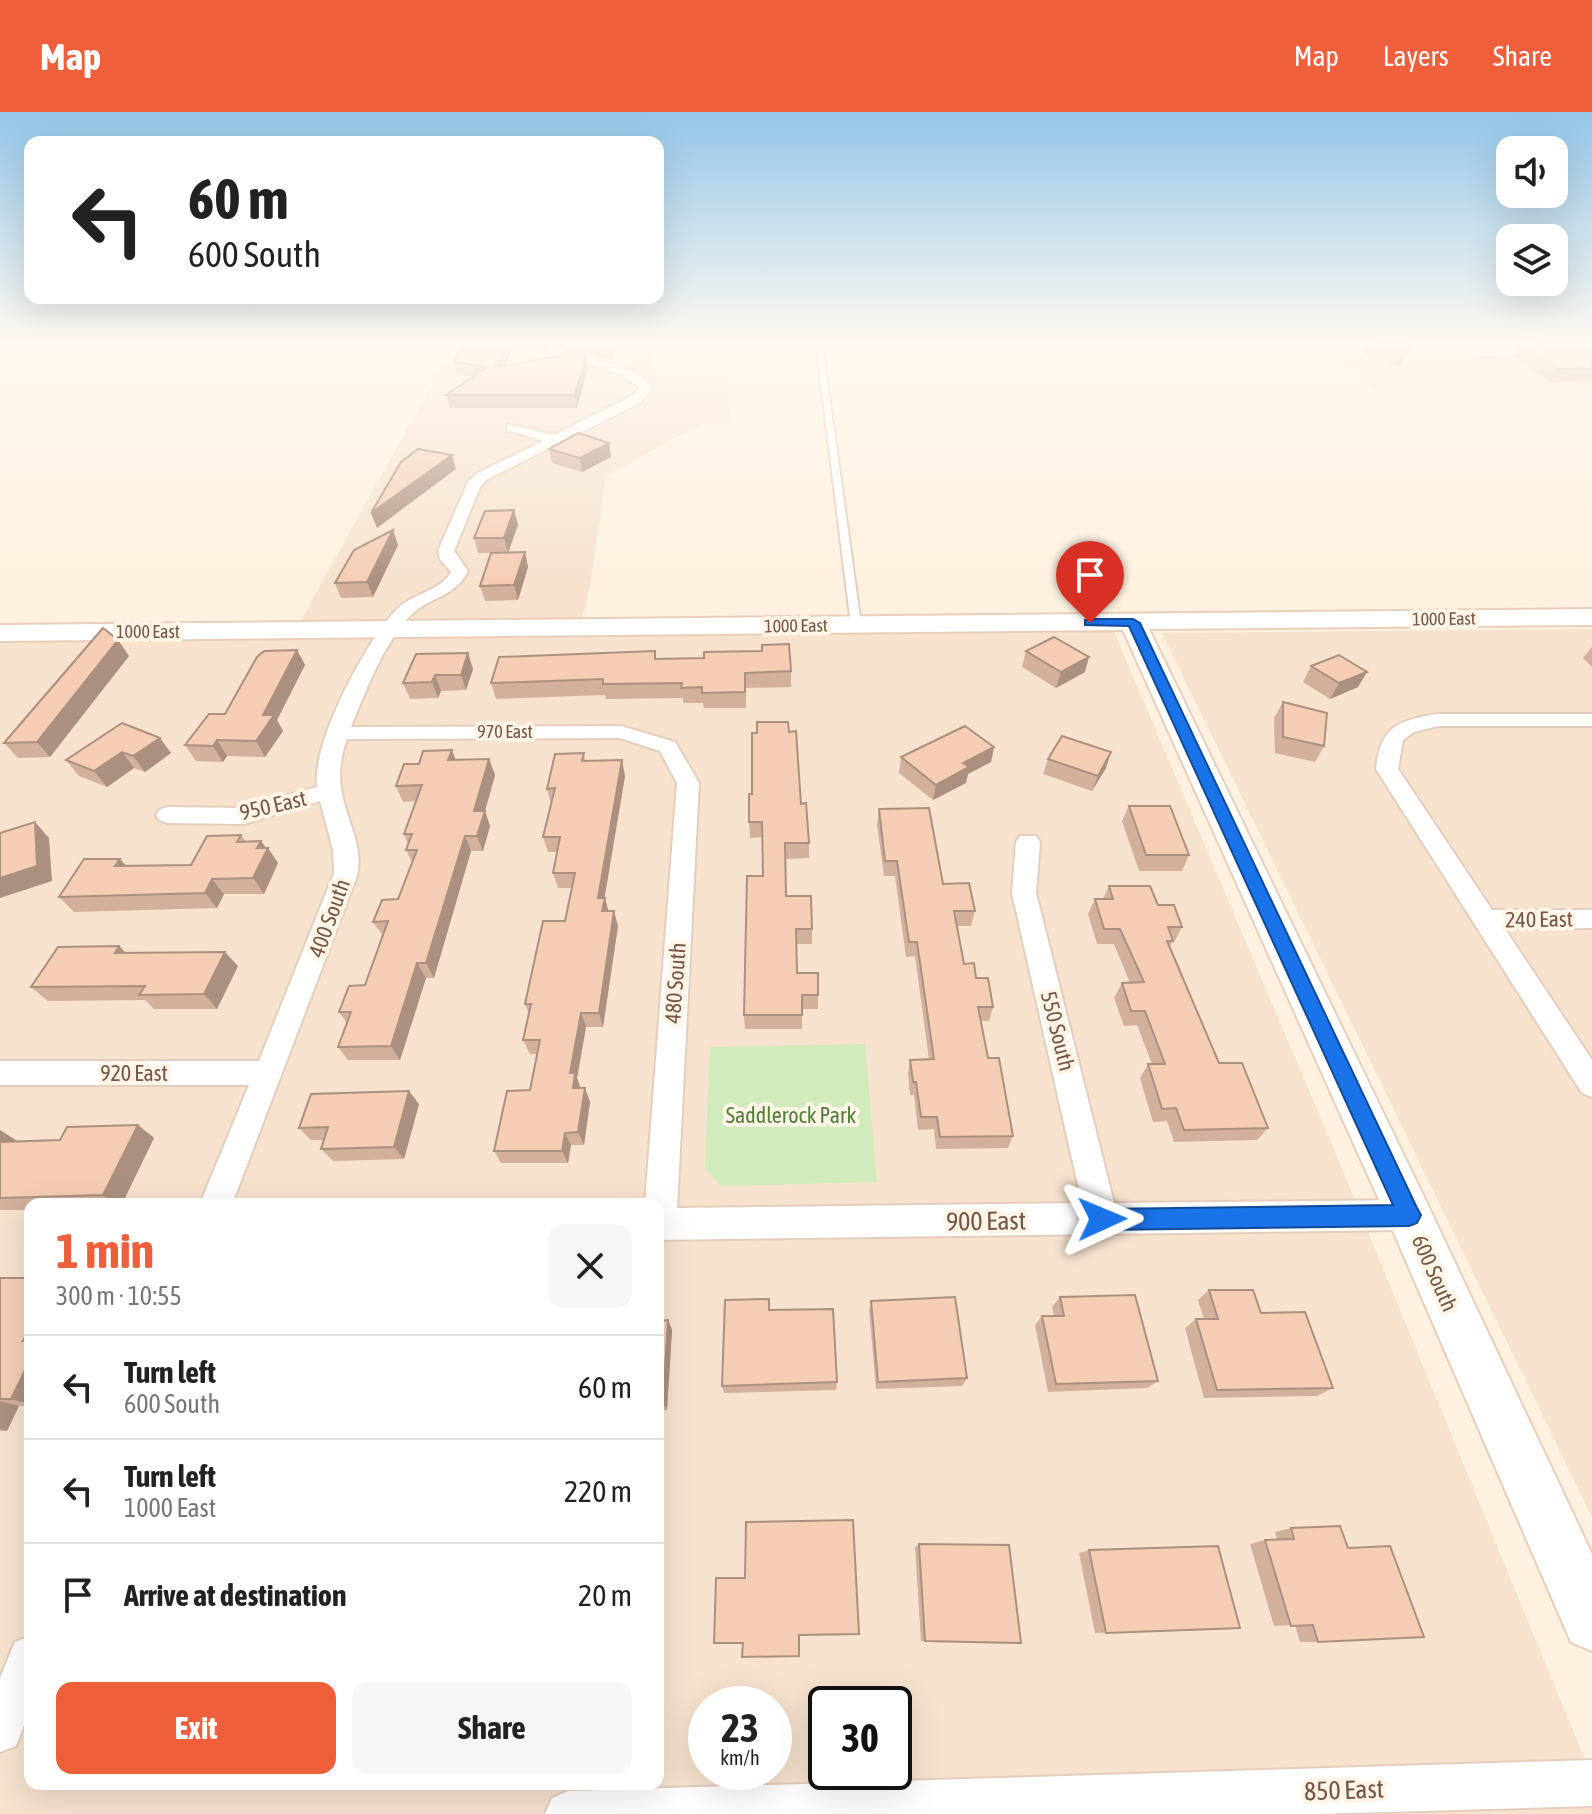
<!DOCTYPE html>
<html lang="en">
<head>
<meta charset="utf-8">
<style>
  body { margin:0; font-family:"Asap Condensed",sans-serif; background:#f6f6f6; color:#222; height:100vh; display:flex; flex-direction:column; font-size:30px; white-space:nowrap }
  * { box-sizing:border-box; margin:0 }
  p { font-size:26px; color:#767676 }
  .icon { flex:none; width:44px; height:44px; fill:none; stroke:currentColor; stroke-width:2; stroke-linecap:round; stroke-linejoin:round }
  .map { position:relative; flex:1; overflow:hidden }
  .details { position:absolute; left:24px; top:1086px; width:640px; height:592px; display:flex; flex-direction:column; background:#fff; border-radius:16px; box-shadow:0 8px 32px #0002 }
  .details>* { flex:none }
  .guide { position:absolute; left:24px; top:24px; width:640px; height:168px; border-radius:16px; box-shadow:0 8px 32px #0002; background:#fff; color:#222; overflow:hidden }
  .controls { position:absolute; left:1496px; top:24px; display:grid; gap:16px }
  .controls a { display:grid; place-items:center; width:72px; height:72px; border-radius:16px; background:#fff; box-shadow:0 8px 32px #0002; font-size:40px }
  .speed { position:absolute; left:688px; top:1574px; display:flex; gap:16px; font-size:40px; font-weight:700; text-align:center }
  .speed>* { display:grid; place-content:center; width:104px; height:104px; border-radius:50%; background:#fff; box-shadow:0 8px 32px #0002; line-height:1 }
  .speed small { font-size:20px; font-weight:400 }
  .speed .limit { border:4px solid #111; border-radius:12px; background:#fff; color:#111 }
  .pin { position:absolute; display:grid; place-items:center; width:68px; height:68px; color:#fff; margin:-82px -34px; border-radius:50% 50% 50% 0; rotate:-45deg; box-shadow:0 0 8px #0007 }
  .pin .icon { rotate:45deg }
  .me { position:absolute; width:88px; margin:-44px; rotate:89deg; stroke-linejoin:round; filter:drop-shadow(0 0 6px #0008) }
  .turn { display:flex; align-items:center; gap:28px; height:168px; padding:0 32px; font-size:36px }
  .turn .icon { width:104px; height:104px; stroke-width:2.5 }
  .turn b { display:block; font-size:56px; line-height:68px }
  .round { display:grid; place-items:center; flex:none; width:84px; height:84px; border-radius:16px; background:#f6f6f6 }
  .head { display:flex; align-items:center; justify-content:space-between; height:136px; padding:0 32px }
  h1 { font-size:48px; font-weight:700; line-height:60px; color:#f05f3b }
  .cta { display:flex; gap:16px; margin-top:auto; padding:16px 32px }
  .cta a { flex:1; height:92px; border-radius:16px; background:#f05f3b; color:#fff; font-size:32px; font-weight:700; line-height:92px; text-align:center }
  .cta a+a { background:#f6f6f6; color:#222 }
  ul { padding:0; list-style:none }
  li { display:flex; align-items:center; gap:24px; height:104px; padding:0 32px; border-top:2px solid #e0e0e0 }
  li div { flex:1 }
  li b { display:block; font-size:30px }
  li em { font-style:normal }
  header { display:flex; align-items:center; gap:48px; box-sizing:border-box; height:112px; padding:0 40px; background:#f05f3b; color:#fff }
  header strong { font-size:38px }
  nav { display:flex; gap:44px; margin-inline-start:auto; font-size:28px }
  .map>svg:first-child { display:block }
  .residential { fill:#f6e2cd; fill-rule:evenodd }
  .green { fill:#d1ebbd }
  .lines { fill:none; stroke-linecap:round; stroke-linejoin:round }
  .lane-casing { stroke:#e4cebe; stroke-width:4 }
  .street-casing { stroke:#e4cebe; stroke-width:4 }
  .secondary-casing { stroke:#e9cfba; stroke-width:4 }
  .lane { fill:#fff; fill-rule:evenodd }
  .street { fill:#fff; fill-rule:evenodd }
  .secondary { fill:#fff; fill-rule:evenodd }
  .wall { fill:#d3b09c }
  .shaded-wall { fill:#ac907f }
  .building { fill:#f5cdb5; stroke:#ac907f; stroke-width:2 }
  .route { fill:#1a73e8; stroke:#114b97; stroke-width:2 }
  .labels { text-anchor:middle; stroke-width:8; stroke-linejoin:round; paint-order:stroke }
  .far-street-label { font-size:18px; fill:#755545; stroke:#fff5e6 }
  .street-label { font-size:22px; fill:#755545; stroke:#fff5e6 }
  .park-label { font-size:22px; fill:#517c3c; stroke:#fff5e6 }
  .near-street-label { font-size:26px; fill:#755545; stroke:#fff5e6 }
</style>
</head>
<body>
<header>
<strong>Map</strong>
<nav><a>Map</a><a>Layers</a><a>Share</a></nav>
</header>
<div class="map">
<svg width="1592" height="1702" viewBox="0 0 1592 1702">
  <rect width="100%" height="100%" fill="#fef1df"/>
  <g class="residential">
    <path d="M455,231h198l-3,26 11,9 66,-1 2,43 -23,1 -100,55 -16,110 -11,47 534,-4 225,530 254,618v37h-1592v-1174l291,-2zM30,1092h628v580h-628zM706,1592h68v68h-68zM826,1592h68v68h-68z"/>
    <polygon points="1320,231 1592,231 1592,280 1377,281"/>
    <polygon points="1592,517 1592,1405 1162,521"/>
  </g>
  <polygon class="green" points="865,932 877,1070 721,1074 705,1056 710,935"/>
  <g class="lines">
    <defs>
      <polygon id="lane" points="816,231 822,231 861,513 856,516 851,513"/>
      <g id="street">
        <path d="M545,231h12v4l9,4 69,20 18,16 -13,16 -154,77 -6,7 -26,64 14,20c-12,26 -40,26 -58,45 -27,29 -44,74 -59,111l270,-1 54,16 24,41 -22,425 405,-5 -70,-310 4,-51 4,-6h16l4,6 -4,51 78,310 295,-3 11,4 5,11 -5,11 -11,4 -751,10v-36h-13l32,-421 -17,-32 -40,-13 -273,1c-23,62 20,90 10,137l-125,328h-32l49,-119h-249v-24h259l75,-188 -1,-23 -13,-49 -76,23 -77,-1 -8,-3 -3,-5 3,-5 8,-3 77,1 73,-21c-5,-45 48,-144 79,-177 16,-17 44,-18 55,-38l-11,-13 -2,-8 30,-69 8,-8 67,-33 -36,-11v-6l47,11 76,-38 10,-10 -26,-15 -66,-21z"/>
        <polygon points="1592,233 1592,239 1474,245 1468,241 1474,237"/>
        <path d="M1438,602h154v12h-154l-24,6 -11,8 -5,29 94,141h100v18l-87,1 87,131v37l-10,-4 -206,-324c4,-43 23,-49 62,-55z"/>
        <polygon points="30,1524 30,1598 16,1634 0,1640 0,1566 15,1530"/>
        <polygon points="1592,1648 1592,1694 1318,1702 545,1702 552,1686 568,1679"/>
      </g>
      <polygon id="secondary" points="1592,497 1592,513 1149,517 1425,1087 1592,1442 1592,1539 1571,1530 1393,1119 1123,518 0,529 0,513"/>
    </defs>
    <use href="#lane" class="lane-casing"/>
    <use href="#street" class="street-casing"/>
    <use href="#secondary" class="secondary-casing"/>
    <use href="#lane" class="lane"/>
    <use href="#street" class="street"/>
    <use href="#secondary" class="secondary"/>
  </g>
  <g class="wall">
    <polygon points="465,231 515,231 505,253 588,255 577,296 450,296 446,283 473,265 457,262 454,249"/>
    <polygon points="572,231 617,231 612,248 573,238"/>
    <polygon points="1366,231 1412,231 1401,255 1362,242"/>
    <polygon points="1493,231 1592,231 1592,269 1550,270 1514,246 1521,233 1552,232 1495,233"/>
    <polygon points="609,331 611,345 582,360 552,351 549,337"/>
    <polygon points="518,413 508,440 525,440 528,455 518,488 485,489 480,474 491,441 478,441 474,426"/>
    <polygon points="393,418 398,433 373,485 341,486 335,471"/>
    <polygon points="1592,535 1592,555 1583,546"/>
    <polygon points="297,538 305,553 277,608 283,619 265,645 227,644 223,650 196,649 185,633 225,602"/>
    <polygon points="655,539 656,547 791,559 791,575 746,576 746,596 704,596 703,591 683,591 683,586 606,587 605,583 496,587 491,571"/>
    <polygon points="1026,539 1085,560 1056,576 1022,555"/>
    <polygon points="468,541 473,557 466,578 441,579 438,586 410,587 403,571"/>
    <polygon points="129,544 50,645 18,646 4,631"/>
    <polygon points="1311,554 1358,575 1330,587 1303,570"/>
    <polygon points="1283,590 1324,634 1315,650 1275,641 1274,606"/>
    <polygon points="122,611 171,641 145,660 134,656 107,675 79,664 66,648"/>
    <polygon points="789,620 801,692 809,731 809,746 785,747 786,784 812,817 812,832 796,832 797,861 818,883 818,897 802,897 802,917 745,917 744,903 763,764 762,725 750,726 749,710 752,682"/>
    <polygon points="994,635 991,650 968,662 966,671 933,688 899,661 901,645"/>
    <polygon points="584,641 585,649 625,664 604,786 608,799 618,814 603,915 586,915 577,966 580,976 590,990 584,1033 571,1033 568,1051 501,1051 494,1039 530,978 538,942 530,942 523,928 529,902 525,892 565,809 572,776 558,776 553,761 557,740 548,740 543,725 551,692 547,677"/>
    <polygon points="489,647 495,663 485,699 490,714 483,739 471,739 434,866 426,866 400,948 348,948 338,935 347,911 339,900 365,873 383,824 373,810 398,787 412,750 406,738 408,732 404,722 416,689 403,690 396,674 455,648"/>
    <polygon points="1048,647 1106,656 1092,679 1043,662"/>
    <polygon points="1129,694 1189,743 1182,759 1139,759 1122,709"/>
    <polygon points="879,697 943,772 975,799 971,814 957,814 964,852 976,866 993,895 989,909 981,909 988,946 1013,1024 1008,1036 936,1037 934,1017 918,1018 914,983 910,983 908,961 910,948 929,947 915,844 906,845 895,764 884,764 877,713"/>
    <polygon points="241,723 246,730 261,729 278,751 264,782 224,782 217,796 74,800 59,785 126,754 191,753"/>
    <polygon points="1109,774 1158,793 1182,815 1174,830 1172,830 1170,834 1219,951 1268,1016 1257,1028 1174,1030 1167,1009 1153,1010 1140,966 1148,952 1152,952 1137,913 1124,914 1114,886 1122,871 1130,871 1114,832 1097,832 1088,802 1095,787 1103,787"/>
    <polygon points="119,834 125,841 238,854 217,897 154,897 145,888 48,889 31,875"/>
    <polygon points="419,992 404,1047 333,1049 321,1037 324,1028 311,1028 299,1016"/>
    <polygon points="138,1013 154,1026 122,1092 30,1092 30,1098 0,1098 0,1018 17,1029 60,1028"/>
    <polygon points="0,1166 30,1166 30,1294 19,1294 7,1319 0,1319"/>
    <polygon points="1209,1178 1261,1201 1333,1276 1317,1284 1204,1286 1185,1216 1196,1207 1204,1207 1198,1188"/>
    <polygon points="1060,1185 1158,1269 1147,1276 1048,1280 1035,1213 1042,1204 1054,1204 1052,1195"/>
    <polygon points="871,1189 967,1266 962,1274 876,1277 869,1198"/>
    <polygon points="769,1198 837,1270 836,1278 724,1281 722,1274"/>
    <polygon points="668,1208 672,1218 667,1298 658,1299 658,1209"/>
    <polygon points="1291,1416 1318,1530 1300,1530 1295,1513 1274,1514 1250,1432 1265,1428 1277,1428 1275,1420"/>
    <polygon points="919,1432 1021,1531 921,1529 915,1435"/>
    <polygon points="1089,1438 1240,1516 1095,1521 1079,1441"/>
  </g>
  <g class="shaded-wall">
    <polygon points="507,231 515,231 499,267 496,255"/>
    <polygon points="612,231 617,231 612,248 610,236"/>
    <polygon points="586,243 588,255 577,296 575,283"/>
    <polygon points="609,331 611,345 582,360 580,346"/>
    <polygon points="452,343 456,357 377,416 371,401"/>
    <polygon points="514,398 518,413 508,441 504,426"/>
    <polygon points="393,418 398,433 373,485 367,470"/>
    <polygon points="525,440 528,455 518,488 514,473"/>
    <polygon points="118,528 129,544 50,645 37,630"/>
    <polygon points="297,538 305,553 277,608 283,619 265,645 256,629 263,603"/>
    <polygon points="468,541 473,557 466,578 461,563"/>
    <polygon points="1089,545 1085,560 1056,576 1061,560"/>
    <polygon points="1367,560 1358,575 1330,587 1339,571"/>
    <polygon points="435,563 441,579 438,586 432,570"/>
    <polygon points="160,626 171,641 145,660 133,644"/>
    <polygon points="217,628 227,644 223,650 213,634"/>
    <polygon points="994,635 991,650 968,662 966,671 933,688 936,673 963,651"/>
    <polygon points="452,638 458,654 448,648"/>
    <polygon points="122,640 134,656 107,675 94,659"/>
    <polygon points="1111,640 1106,656 1092,679 1098,664"/>
    <polygon points="489,647 495,663 485,699 490,714 483,739 477,724 474,699"/>
    <polygon points="622,648 625,664 602,801 598,786"/>
    <polygon points="35,710 49,726 52,769 0,786 0,766"/>
    <polygon points="465,724 471,739 434,866 426,851"/>
    <polygon points="261,729 267,738 268,736 278,751 264,782 253,766 257,736"/>
    <polygon points="120,747 134,762 115,754"/>
    <polygon points="212,767 224,782 217,796 205,781"/>
    <polygon points="605,786 609,801 602,799"/>
    <polygon points="614,799 618,814 603,915 599,901"/>
    <polygon points="119,834 134,849 115,841"/>
    <polygon points="225,840 238,854 217,897 204,882"/>
    <polygon points="417,851 426,866 400,948 391,934"/>
    <polygon points="581,901 586,915 577,966 580,974 578,990 573,976 570,961"/>
    <polygon points="585,976 590,990 584,1033 578,1020"/>
    <polygon points="409,979 419,992 404,1047 394,1035"/>
    <polygon points="138,1013 154,1026 122,1092 117,1092 103,1083"/>
    <polygon points="0,1018 17,1029 0,1037"/>
    <polygon points="565,1021 571,1033 568,1051 562,1039"/>
    <polygon points="668,1208 672,1218 667,1298 663,1291"/>
    <polygon points="30,1216 30,1232 23,1229"/>
    <polygon points="30,1248 30,1292 11,1287"/>
    <polygon points="0,1289 19,1294 7,1319 0,1317"/>
    <polygon points="658,1482 663,1484 658,1551"/>
  </g>
  <g class="building">
    <polygon points="465,231 507,231 496,255 565,243 567,237 586,243 575,283 446,283 486,256 454,249"/>
    <polygon points="594,231 612,231 610,236"/>
    <polygon points="1373,231 1412,231 1407,242"/>
    <polygon points="1561,231 1592,231 1592,256 1558,257 1521,233"/>
    <polygon points="578,321 609,331 580,346 549,337"/>
    <polygon points="418,337 452,343 371,401 401,350"/>
    <polygon points="514,398 504,426 474,426 485,399"/>
    <polygon points="393,418 367,470 335,471 354,438"/>
    <polygon points="525,440 514,473 480,474 491,441"/>
    <polygon points="103,516 118,528 37,630 4,631"/>
    <polygon points="1054,525 1089,545 1061,560 1026,539"/>
    <polygon points="789,532 791,559 745,561 745,580 702,581 702,575 681,576 682,571 603,572 603,567 491,571 499,545 655,539 655,547 704,546 704,540 762,539 762,533"/>
    <polygon points="297,538 263,603 274,603 256,629 217,628 213,634 185,633 209,602 225,602 257,545 264,539"/>
    <polygon points="468,541 461,563 435,563 432,570 403,571 416,542"/>
    <polygon points="1339,543 1367,560 1339,571 1311,554"/>
    <polygon points="1283,590 1327,601 1324,634 1283,625"/>
    <polygon points="757,610 788,610 789,620 796,619 801,692 806,691 809,731 785,731 786,784 811,784 812,817 796,817 797,861 818,861 818,883 802,883 802,903 744,903 747,764 763,764 762,710 749,710 749,682 752,682 752,621 757,621"/>
    <polygon points="122,611 160,626 133,644 122,640 94,659 66,648"/>
    <polygon points="965,614 994,635 963,651 969,655 936,673 901,645"/>
    <polygon points="1062,624 1111,640 1098,664 1048,647"/>
    <polygon points="452,638 448,648 489,647 474,699 485,699 477,724 465,724 426,851 417,851 391,934 338,935 351,900 339,900 349,874 365,873 388,809 373,810 382,788 398,787 417,738 406,738 412,722 404,722 422,673 396,674 404,652 419,652 423,639"/>
    <polygon points="584,641 582,649 622,648 598,786 605,786 602,799 614,799 599,901 581,901 570,961 575,961 573,976 585,976 578,1020 565,1021 562,1039 494,1039 507,979 530,978 540,928 523,928 531,892 525,892 543,809 565,809 575,761 553,761 560,725 543,725 555,676 547,677 555,642"/>
    <polygon points="1129,694 1170,694 1189,743 1146,743"/>
    <polygon points="929,696 943,772 969,771 975,799 954,799 964,852 974,851 976,866 988,866 993,895 978,895 988,946 999,946 1013,1024 940,1025 937,1005 921,1005 916,970 913,970 910,948 934,947 917,830 909,830 897,749 885,749 879,697"/>
    <polygon points="35,710 37,754 0,766 0,721"/>
    <polygon points="241,723 237,730 261,729 257,736 268,736 253,766 212,767 205,781 59,785 84,747 120,747 115,754 191,753 207,724"/>
    <polygon points="1109,774 1150,774 1158,793 1174,793 1182,815 1168,815 1173,829 1167,829 1219,951 1242,951 1268,1016 1184,1018 1176,996 1162,997 1148,952 1165,952 1145,899 1131,899 1122,871 1144,870 1120,817 1104,817 1095,787 1113,787"/>
    <polygon points="119,834 115,841 225,840 204,882 139,883 145,874 31,875 58,835"/>
    <polygon points="409,979 394,1035 321,1037 328,1015 299,1016 311,982"/>
    <polygon points="138,1013 103,1083 0,1086 0,1030 60,1028 67,1015"/>
    <polygon points="0,1166 30,1166 30,1216 23,1229 30,1229 30,1248 11,1287 0,1287"/>
    <polygon points="1209,1178 1253,1178 1261,1201 1305,1200 1333,1276 1217,1278 1196,1207 1218,1207"/>
    <polygon points="1135,1183 1158,1269 1056,1272 1042,1204 1064,1204 1060,1185"/>
    <polygon points="955,1185 967,1266 878,1270 871,1189"/>
    <polygon points="769,1187 769,1198 833,1197 837,1270 722,1274 725,1188"/>
    <polygon points="668,1208 663,1291 658,1292 658,1209"/>
    <polygon points="853,1408 859,1522 799,1523 799,1544 742,1545 743,1531 714,1531 716,1466 745,1466 746,1410"/>
    <polygon points="1340,1414 1348,1436 1390,1434 1424,1525 1318,1530 1313,1513 1291,1514 1265,1428 1294,1427 1291,1416"/>
    <polygon points="919,1432 1009,1433 1021,1531 925,1529"/>
    <polygon points="1218,1434 1240,1516 1106,1521 1089,1438"/>
  </g>
  <linearGradient id="sky" x2="0" y2="1"><stop stop-color="#93c6e8"/><stop offset="0.49" stop-color="#fff9f1"/><stop offset="1" stop-color="#fff9f1" stop-opacity="0"/></linearGradient>
  <rect width="1592" height="470" fill="url(#sky)"/>
  <polygon class="route" points="1090,507 1133,507 1140,511 1417,1096 1421,1103 1417,1111 1409,1114 1102,1118 1094,1115 1091,1107 1094,1100 1102,1097 1393,1093 1129,514 1085,513 1085,508"/>
  <g class="labels">
    <g class="far-street-label">
      <text transform="translate(1444 507) rotate(-1)" y="6">1000 East</text>
      <text transform="translate(796 514) rotate(-1)" y="6">1000 East</text>
      <text x="148" y="526">1000 East</text>
      <text x="505" y="626">970 East</text>
    </g>
    <g class="street-label">
      <text transform="translate(273 693) rotate(-13)" y="8">950 East</text>
      <text transform="translate(329 806) rotate(-70)" y="8">400 South</text>
      <text transform="translate(1539 807) rotate(-1)" y="8">240 East</text>
      <text transform="translate(675 871) rotate(-86)" y="8">480 South</text>
      <text transform="translate(1058 919) rotate(76)" y="8">550 South</text>
      <text x="134" y="969">920 East</text>
      <text transform="translate(1435 1161) rotate(66)" y="8">600 South</text>
    </g>
    <g class="park-label">
      <text x="791" y="1011">Saddlerock Park</text>
    </g>
    <g class="near-street-label">
      <text transform="translate(986 1109) rotate(-1)" y="9">900 East</text>
      <text transform="translate(1344 1678) rotate(-2)" y="9">850 East</text>
    </g>
  </g>
</svg>
<div class="controls">
<a><svg class="icon" aria-label="sound" viewBox="0 0 24 24"><path d="M4 9h4l5-4v14l-5-4H4zM17 9q2 3 0 6"/></svg></a>
<a><svg class="icon" aria-label="layers" viewBox="0 0 24 24"><path d="M12 4l9 5-9 5-9-5zM3 14l9 5 9-5"/></svg></a>
</div>
<div class="speed"><div>23<small>km/h</small></div><div class="limit">30</div></div>
<div class="pin" style="left:1090px;top:511px;background:#d93025"><svg class="icon" aria-label="arrive" viewBox="0 0 24 24"><path d="M6 21V4h12l-3 4 3 4H6"/></svg></div>
<svg class="me" style="left:1102px;top:1107px" viewBox="-20 -20 40 40"><path d="M0-17L14 15 0 8-14 15z" fill="#1a73e8" stroke="#fff" stroke-width="4"/></svg>
<div class="guide">
<div class="turn"><svg class="icon" aria-label="left" viewBox="0 0 24 24"><path d="M17 20v-9H6M10 6l-5 5 5 5"/></svg><div><b>60 m</b>600 South</div></div>
</div>
<section class="details">
<div class="head"><div><h1>1 min</h1><p>300 m · 10:55</p></div><a class="round"><svg class="icon" aria-label="close" viewBox="0 0 24 24"><path d="M6 6l12 12M18 6L6 18"/></svg></a></div>
<ul>
<li><svg class="icon" aria-label="left" viewBox="0 0 24 24"><path d="M17 20v-9H6M10 6l-5 5 5 5"/></svg><div><b>Turn left</b><p>600 South</p></div><em>60 m</em></li>
<li><svg class="icon" aria-label="left" viewBox="0 0 24 24"><path d="M17 20v-9H6M10 6l-5 5 5 5"/></svg><div><b>Turn left</b><p>1000 East</p></div><em>220 m</em></li>
<li><svg class="icon" aria-label="arrive" viewBox="0 0 24 24"><path d="M6 21V4h12l-3 4 3 4H6"/></svg><div><b>Arrive at destination</b></div><em>20 m</em></li>
</ul>
<div class="cta"><a>Exit</a><a>Share</a></div>
</section>
</div>
</body>
</html>
